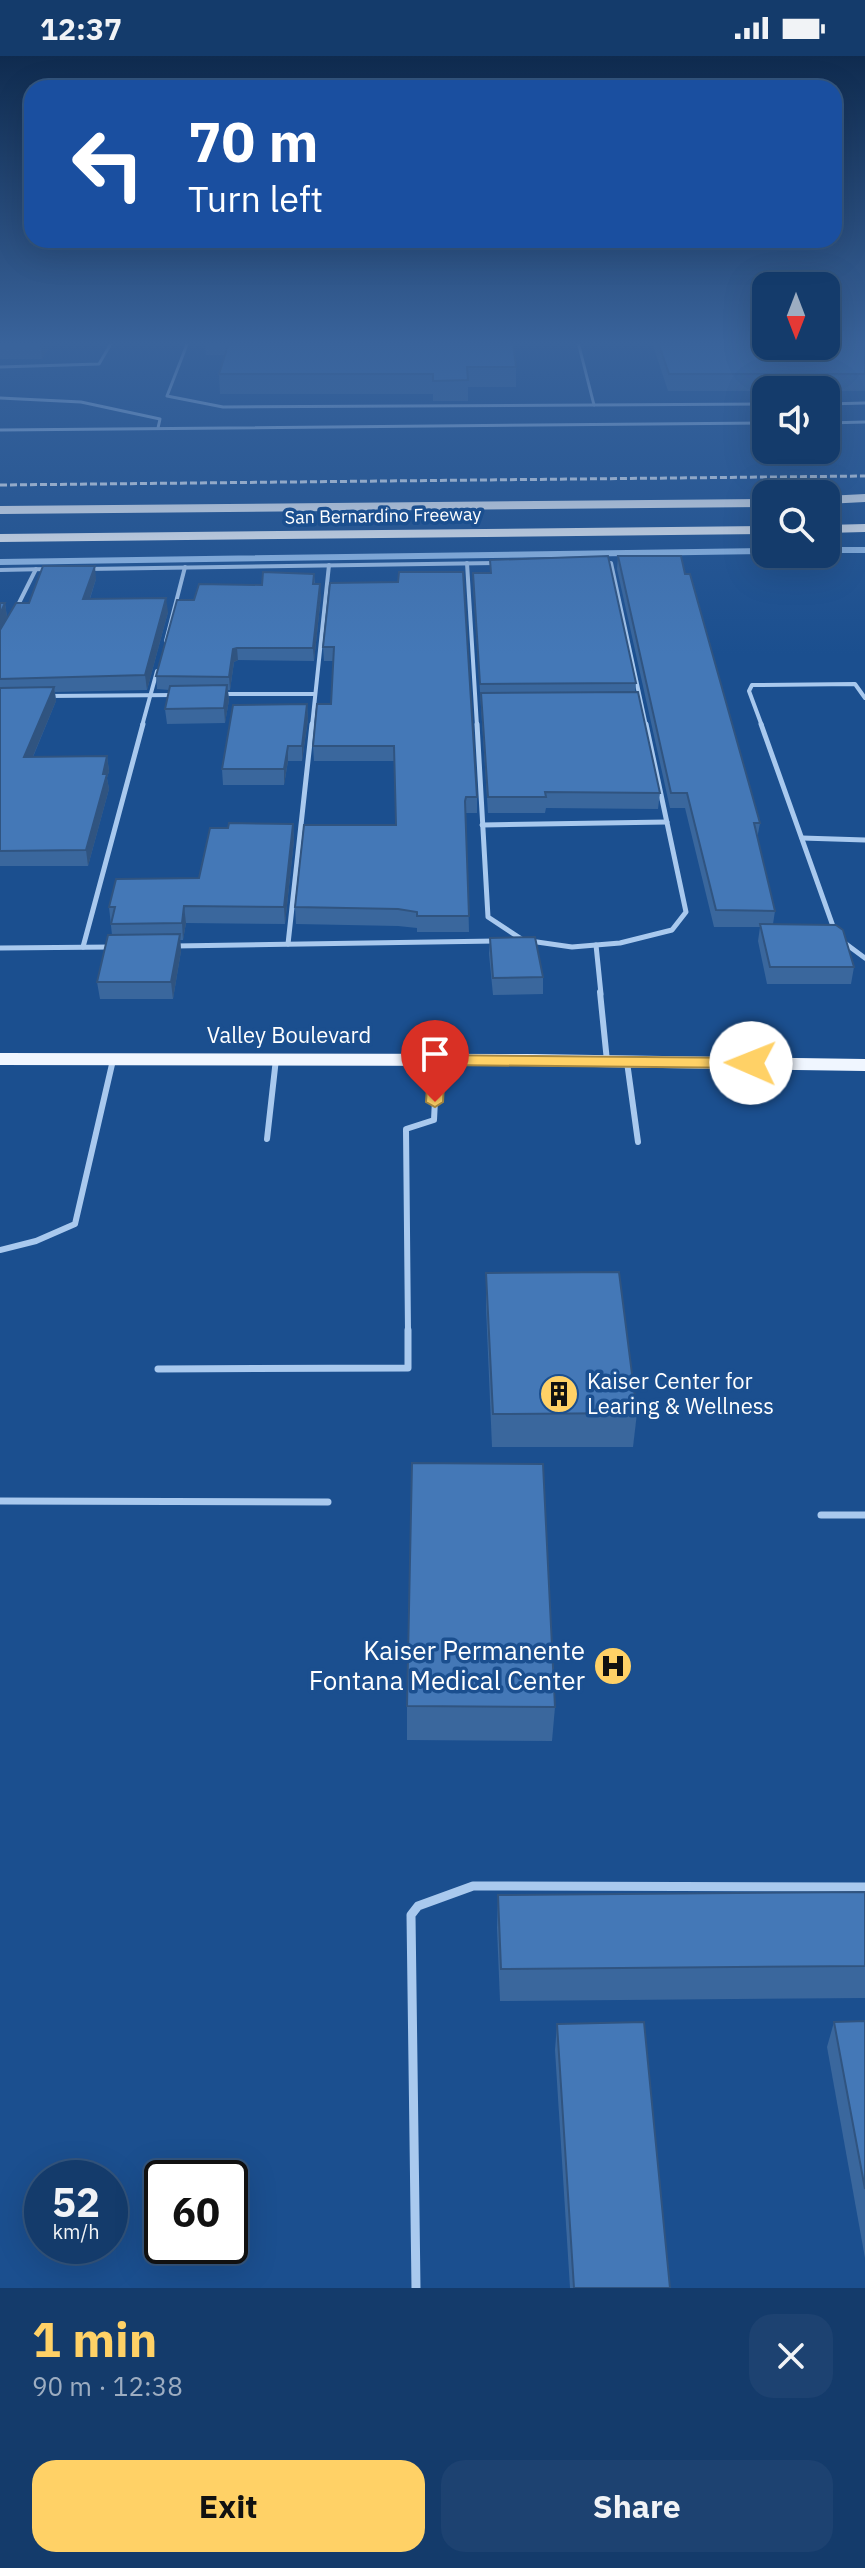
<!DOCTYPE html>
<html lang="en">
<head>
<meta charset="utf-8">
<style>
  body { margin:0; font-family:"IBM Plex Sans",sans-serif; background:#1d4271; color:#f1f3f6; height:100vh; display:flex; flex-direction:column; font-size:30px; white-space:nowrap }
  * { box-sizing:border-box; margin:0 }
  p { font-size:26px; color:#9dadc1 }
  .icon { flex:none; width:44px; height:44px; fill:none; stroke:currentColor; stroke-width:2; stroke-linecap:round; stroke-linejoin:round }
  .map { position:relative; height:2232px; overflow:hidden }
  .side { display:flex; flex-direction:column; background:#143b6b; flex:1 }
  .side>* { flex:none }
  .hud { position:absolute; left:24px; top:24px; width:818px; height:168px; border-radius:24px; box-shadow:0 8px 32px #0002,0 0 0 2px #33557e; background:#1a4fa0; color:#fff; overflow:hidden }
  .needle { width:52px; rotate:180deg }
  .fabs { position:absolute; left:752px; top:216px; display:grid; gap:16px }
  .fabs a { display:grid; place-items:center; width:88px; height:88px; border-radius:16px; background:#143b6b; box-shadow:0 8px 32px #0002,0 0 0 2px #33557e; font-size:40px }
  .speed { position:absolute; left:24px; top:2104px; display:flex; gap:16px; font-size:40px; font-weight:700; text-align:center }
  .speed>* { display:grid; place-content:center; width:104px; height:104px; border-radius:50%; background:#143b6b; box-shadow:0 8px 32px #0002,0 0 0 2px #33557e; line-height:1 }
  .speed small { font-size:20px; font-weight:400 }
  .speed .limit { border:4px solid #111; border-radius:12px; background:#fff; color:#111 }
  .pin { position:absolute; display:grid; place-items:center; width:68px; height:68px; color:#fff; margin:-82px -34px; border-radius:50% 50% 50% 0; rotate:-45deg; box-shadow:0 0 8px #0007 }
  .pin .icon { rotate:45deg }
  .me { position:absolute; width:88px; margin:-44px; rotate:271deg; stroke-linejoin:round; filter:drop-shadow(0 0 6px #0008) }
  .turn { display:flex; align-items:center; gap:28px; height:168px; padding:0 32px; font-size:36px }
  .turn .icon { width:104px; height:104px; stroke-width:2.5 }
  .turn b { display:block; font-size:56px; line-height:68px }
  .round { display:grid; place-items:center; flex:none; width:84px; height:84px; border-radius:24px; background:#1d4271 }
  .headline { display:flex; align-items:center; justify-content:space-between; height:136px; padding:0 32px }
  h1 { font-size:48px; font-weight:700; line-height:60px; color:#ffd166 }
  .primary-button { display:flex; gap:16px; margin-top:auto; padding:16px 32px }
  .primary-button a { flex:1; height:92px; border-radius:24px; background:#ffd166; color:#111; font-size:32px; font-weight:700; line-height:92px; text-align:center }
  .primary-button a+a { background:#1d4271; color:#f1f3f6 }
  .status { display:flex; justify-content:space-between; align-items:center; height:56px; padding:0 40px; background:#143b6b; direction:ltr }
  .status svg { height:22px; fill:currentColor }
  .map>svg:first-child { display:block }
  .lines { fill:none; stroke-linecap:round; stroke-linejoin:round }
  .stream { stroke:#9cc4f0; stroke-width:6 }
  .service-far5 { stroke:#a9c9ee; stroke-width:3 }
  .service-far4 { stroke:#a9c9ee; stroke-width:4 }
  .service-far3 { stroke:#a9c9ee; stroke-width:5 }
  .service-far2 { stroke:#a9c9ee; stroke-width:6 }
  .service-far1 { stroke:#a9c9ee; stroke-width:7 }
  .service { stroke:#a9c9ee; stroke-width:9 }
  .primary { fill:#f0f6ff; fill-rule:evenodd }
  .motorway { fill:#fff; fill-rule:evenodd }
  .rail { stroke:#fff; stroke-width:3; stroke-dasharray:7 3; stroke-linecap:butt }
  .wall { fill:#3a679d }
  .shaded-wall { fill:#305480 }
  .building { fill:#4478b7; stroke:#305480; stroke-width:2 }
  .route { fill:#ffd166; stroke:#a68842; stroke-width:2 }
  .labels { text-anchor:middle; stroke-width:7; stroke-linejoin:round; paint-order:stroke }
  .far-street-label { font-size:18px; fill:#fff; stroke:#1b4f8f }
  .street-label { font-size:22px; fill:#fff; stroke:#1b4f8f }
  .poi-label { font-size:22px; fill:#fff; stroke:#1b4f8f; text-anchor:start }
  .near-poi-label { font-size:26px; fill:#fff; stroke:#1b4f8f; text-anchor:end }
</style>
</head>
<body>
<div class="status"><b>12:37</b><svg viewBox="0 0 49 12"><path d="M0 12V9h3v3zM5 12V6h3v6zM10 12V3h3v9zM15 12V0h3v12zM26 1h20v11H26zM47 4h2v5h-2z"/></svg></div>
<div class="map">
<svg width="865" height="2232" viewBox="0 0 865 2232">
  <rect width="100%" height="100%" fill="#1b4f8f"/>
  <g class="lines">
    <g class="stream">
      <polyline points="826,494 865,494"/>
      <polyline points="0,506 766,495"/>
    </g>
    <g class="service-far5">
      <polyline points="188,286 167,340 223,351 766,348"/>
      <polyline points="578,286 594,349"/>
      <polyline points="0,311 99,308 112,286"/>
      <polyline points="0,342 81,346 160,363 158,372"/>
      <polyline points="826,348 865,347"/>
      <polyline points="826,367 865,366"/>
      <polyline points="0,374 766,367"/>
    </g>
    <g class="service-far4">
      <polyline points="467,507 477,670"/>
      <polyline points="603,507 611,507 646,670"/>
      <polyline points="87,513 496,507"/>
      <polyline points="0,514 48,513"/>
      <polyline points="17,551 36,513"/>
      <polyline points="166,585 185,511"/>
      <polyline points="224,638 314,638"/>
      <polyline points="48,640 176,639"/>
      <polyline points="142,670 157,615"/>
      <polyline points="312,670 329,509"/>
      <polyline points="762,670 749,635 752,629 855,628 865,642"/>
    </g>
    <g class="service-far3">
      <polyline points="477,668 488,861 523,884 572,891 620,887 672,874 686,856 646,668"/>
      <polyline points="761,668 834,873"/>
      <polyline points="482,769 667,766"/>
      <polyline points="802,782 865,784"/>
      <polyline points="842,885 865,902"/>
      <polyline points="288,888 312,668"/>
      <polyline points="596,889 601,938"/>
      <polyline points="175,890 496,885"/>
      <polyline points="83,891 143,668"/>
      <polyline points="0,892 112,891"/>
    </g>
    <g class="service-far2">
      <polyline points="600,936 607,1005"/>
      <polyline points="627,1006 638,1086"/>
      <polyline points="267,1083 276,1003"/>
      <polyline points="0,1194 36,1185 75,1168 113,1004"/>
      <polyline points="408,1276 406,1073 434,1064 437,1004"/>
    </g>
    <g class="service-far1">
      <polyline points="158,1313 408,1312 408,1274"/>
      <polyline points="0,1445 328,1446"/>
      <polyline points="821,1459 865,1459"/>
    </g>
    <polyline class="service" points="416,2232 411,1859 418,1850 473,1830 865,1831"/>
    <polygon class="primary" points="0,997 527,998 865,1003 865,1015 527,1010 0,1009"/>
    <g class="motorway">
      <polygon points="865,438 865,446 826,448 826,440"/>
      <polygon points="766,443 766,451 0,458 0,450"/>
      <polygon points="865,468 865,476 826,477 826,469"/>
      <polygon points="766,470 766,478 0,486 0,478"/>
    </g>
    <polyline class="rail" points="0,429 865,420"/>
  </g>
  <g class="wall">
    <polygon points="0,286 52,286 42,303 0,303"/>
    <polygon points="205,286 513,286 516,311 516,331 468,331 468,345 433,345 433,338 220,338 219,318 225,299 206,299"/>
    <polygon points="652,286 865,286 865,335 668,335"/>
    <polygon points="618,500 685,518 760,767 757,783 775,855 773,868 854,911 851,928 767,928 758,885 760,871 714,871 685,752 670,752 617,513"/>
    <polygon points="490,504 636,627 635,636 660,737 658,753 546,752 545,757 488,757 473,529 473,517 490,517"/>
    <polygon points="314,518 315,528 321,540 314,605 238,604 234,606 230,634 228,634 229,644 225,667 167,668 165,653 169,634 157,633 156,620 194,544"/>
    <polygon points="96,523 90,543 168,556 147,634 55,636 56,645 33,701 107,700 109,715 107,722 109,733 88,810 0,810 0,547 5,547 7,561 4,566 29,547"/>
    <polygon points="330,527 477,741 477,757 466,757 469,876 417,876 417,872 398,870 296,868 295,851 396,769 394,705 314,705 313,690 331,648 333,605 324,605 323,591"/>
    <polygon points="307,648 308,663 302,705 288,705 284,729 223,729 222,713"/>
    <polygon points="293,768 294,784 285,868 186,867 183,884 180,884 181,895 173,943 100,943 97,926 112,879 109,851 199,822 228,772"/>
    <polygon points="490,882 543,921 543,938 493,939 489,898"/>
    <polygon points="486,1217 637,1357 633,1391 492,1391 486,1251"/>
    <polygon points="407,1650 555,1651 552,1685 407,1684"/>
    <polygon points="865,1836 865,1942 500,1945 497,1872 498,1839"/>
    <polygon points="865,1965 865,2202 827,1991 834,1966"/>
    <polygon points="557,1968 670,2232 570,2232 555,1994"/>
  </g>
  <g class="shaded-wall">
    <polygon points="41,286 52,286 42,303 40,287"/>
    <polygon points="95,510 96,523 85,557 83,543"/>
    <polygon points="320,528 321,540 314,605 313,592"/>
    <polygon points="166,542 168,556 147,634 145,619"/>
    <polygon points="5,547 7,561 0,576 0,558"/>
    <polygon points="237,592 238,604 234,606 230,634 229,621 233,593"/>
    <polygon points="227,629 229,644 225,667 224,652"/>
    <polygon points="54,631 56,645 26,717 24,701"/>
    <polygon points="307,648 308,663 302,705 302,690"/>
    <polygon points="288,690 288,705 284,729 284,713"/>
    <polygon points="107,700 109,715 107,722 109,733 88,810 86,794"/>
    <polygon points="293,768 294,784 285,868 284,851"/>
    <polygon points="184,850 186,867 183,884 182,867"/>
    <polygon points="180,878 181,895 173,943 171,926"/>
  </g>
  <g class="building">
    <polygon points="0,286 41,286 40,287 0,287"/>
    <polygon points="229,286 513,286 516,311 467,311 468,324 433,325 433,318 219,318"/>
    <polygon points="658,286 766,286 766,290 826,290 826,286 865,286 865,318 669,318"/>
    <polygon points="608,500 636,627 480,628 473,517 491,517 490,504"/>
    <polygon points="618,500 681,500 685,518 690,518 760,767 754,767 775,855 716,854 687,737 671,737"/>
    <polygon points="43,510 95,510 83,543 166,542 145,619 0,623 0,574 16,547 29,547"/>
    <polygon points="263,516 314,518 313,528 320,528 313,592 237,592 233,593 229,621 156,620 177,544 194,544 199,528 262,529"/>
    <polygon points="399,516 463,516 477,741 466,741 465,745 469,860 417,860 417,856 398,853 295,851 304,769 396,769 394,690 313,690 317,648 331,648 334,591 323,591 330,527 398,526"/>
    <polygon points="0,547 5,547 0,558"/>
    <polygon points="227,629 224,652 165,653 170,630"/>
    <polygon points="54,631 24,701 107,700 103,718 107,718 86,794 0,795 0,632"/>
    <polygon points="638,636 660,737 545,736 546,741 488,741 481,637"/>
    <polygon points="307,648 302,690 288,690 284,713 222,713 233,649"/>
    <polygon points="229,767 293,768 284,851 184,850 182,867 111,868 115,851 109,851 116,823 199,822 210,772 228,772"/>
    <polygon points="760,868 836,869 843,874 854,911 770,911"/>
    <polygon points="180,878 171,926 97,926 108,879"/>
    <polygon points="535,881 543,921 493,922 490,882"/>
    <polygon points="619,1216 637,1357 493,1358 486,1217"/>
    <polygon points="412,1407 543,1408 555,1651 407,1650"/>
    <polygon points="865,1836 865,1910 501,1913 498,1839"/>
    <polygon points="865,1965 865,2133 834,1966"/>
    <polygon points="644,1966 670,2232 574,2232 557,1968"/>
  </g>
  <linearGradient id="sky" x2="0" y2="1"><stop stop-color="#0f2b4f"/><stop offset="0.48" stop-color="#39639b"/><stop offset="1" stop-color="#39639b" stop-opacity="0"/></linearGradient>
  <rect width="865" height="598" fill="url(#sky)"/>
  <polygon class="route" points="437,999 751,1002 760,1007 751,1012 445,1009 443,1046 435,1051 426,1046 429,1004"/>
  <defs>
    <symbol id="building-disc" viewBox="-11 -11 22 22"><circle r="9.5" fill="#ffd166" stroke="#1b4f8f"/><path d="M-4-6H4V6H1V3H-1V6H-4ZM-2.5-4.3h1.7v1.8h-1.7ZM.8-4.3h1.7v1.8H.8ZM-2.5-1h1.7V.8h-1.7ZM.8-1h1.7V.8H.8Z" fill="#111"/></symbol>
    <symbol id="hospital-disc" viewBox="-11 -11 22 22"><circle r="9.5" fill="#ffd166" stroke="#1b4f8f"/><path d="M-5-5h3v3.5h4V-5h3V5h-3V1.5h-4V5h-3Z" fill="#111"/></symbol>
  </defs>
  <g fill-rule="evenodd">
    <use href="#building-disc" x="537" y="1316" width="44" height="44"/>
    <use href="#hospital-disc" x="591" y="1588" width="44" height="44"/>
  </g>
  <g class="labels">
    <g class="far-street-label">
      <text transform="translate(383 460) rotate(-1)" y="6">San Bernardino Freeway</text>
    </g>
    <g class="street-label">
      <text x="289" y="987">Valley Boulevard</text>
    </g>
    <g class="poi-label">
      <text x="587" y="1333">Kaiser Center for<tspan x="587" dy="25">Learing &amp; Wellness</tspan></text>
    </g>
    <g class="near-poi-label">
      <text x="585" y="1604">Kaiser Permanente<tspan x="585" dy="30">Fontana Medical Center</tspan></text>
    </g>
  </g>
</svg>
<div class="fabs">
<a><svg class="needle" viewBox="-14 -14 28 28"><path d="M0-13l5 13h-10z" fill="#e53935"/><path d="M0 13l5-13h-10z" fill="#9dadc1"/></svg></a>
<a><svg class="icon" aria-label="sound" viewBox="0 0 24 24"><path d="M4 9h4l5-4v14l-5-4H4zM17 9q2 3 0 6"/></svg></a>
<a><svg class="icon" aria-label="search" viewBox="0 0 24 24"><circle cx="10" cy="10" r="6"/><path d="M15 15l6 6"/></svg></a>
</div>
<div class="speed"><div>52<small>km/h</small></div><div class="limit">60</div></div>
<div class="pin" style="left:435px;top:1046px;background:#d93025"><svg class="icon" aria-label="arrive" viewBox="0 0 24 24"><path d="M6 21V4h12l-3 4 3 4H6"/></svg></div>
<svg class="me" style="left:751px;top:1007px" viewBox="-20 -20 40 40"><circle r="19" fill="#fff"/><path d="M0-13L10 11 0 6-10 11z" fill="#ffd166"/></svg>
<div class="hud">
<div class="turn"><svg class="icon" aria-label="left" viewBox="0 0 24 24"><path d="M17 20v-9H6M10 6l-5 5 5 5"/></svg><div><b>70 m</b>Turn left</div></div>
</div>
</div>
<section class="side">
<div class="headline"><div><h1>1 min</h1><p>90 m · 12:38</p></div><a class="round"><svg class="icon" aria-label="close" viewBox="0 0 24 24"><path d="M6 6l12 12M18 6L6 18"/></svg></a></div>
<div class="primary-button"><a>Exit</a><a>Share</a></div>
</section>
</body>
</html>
